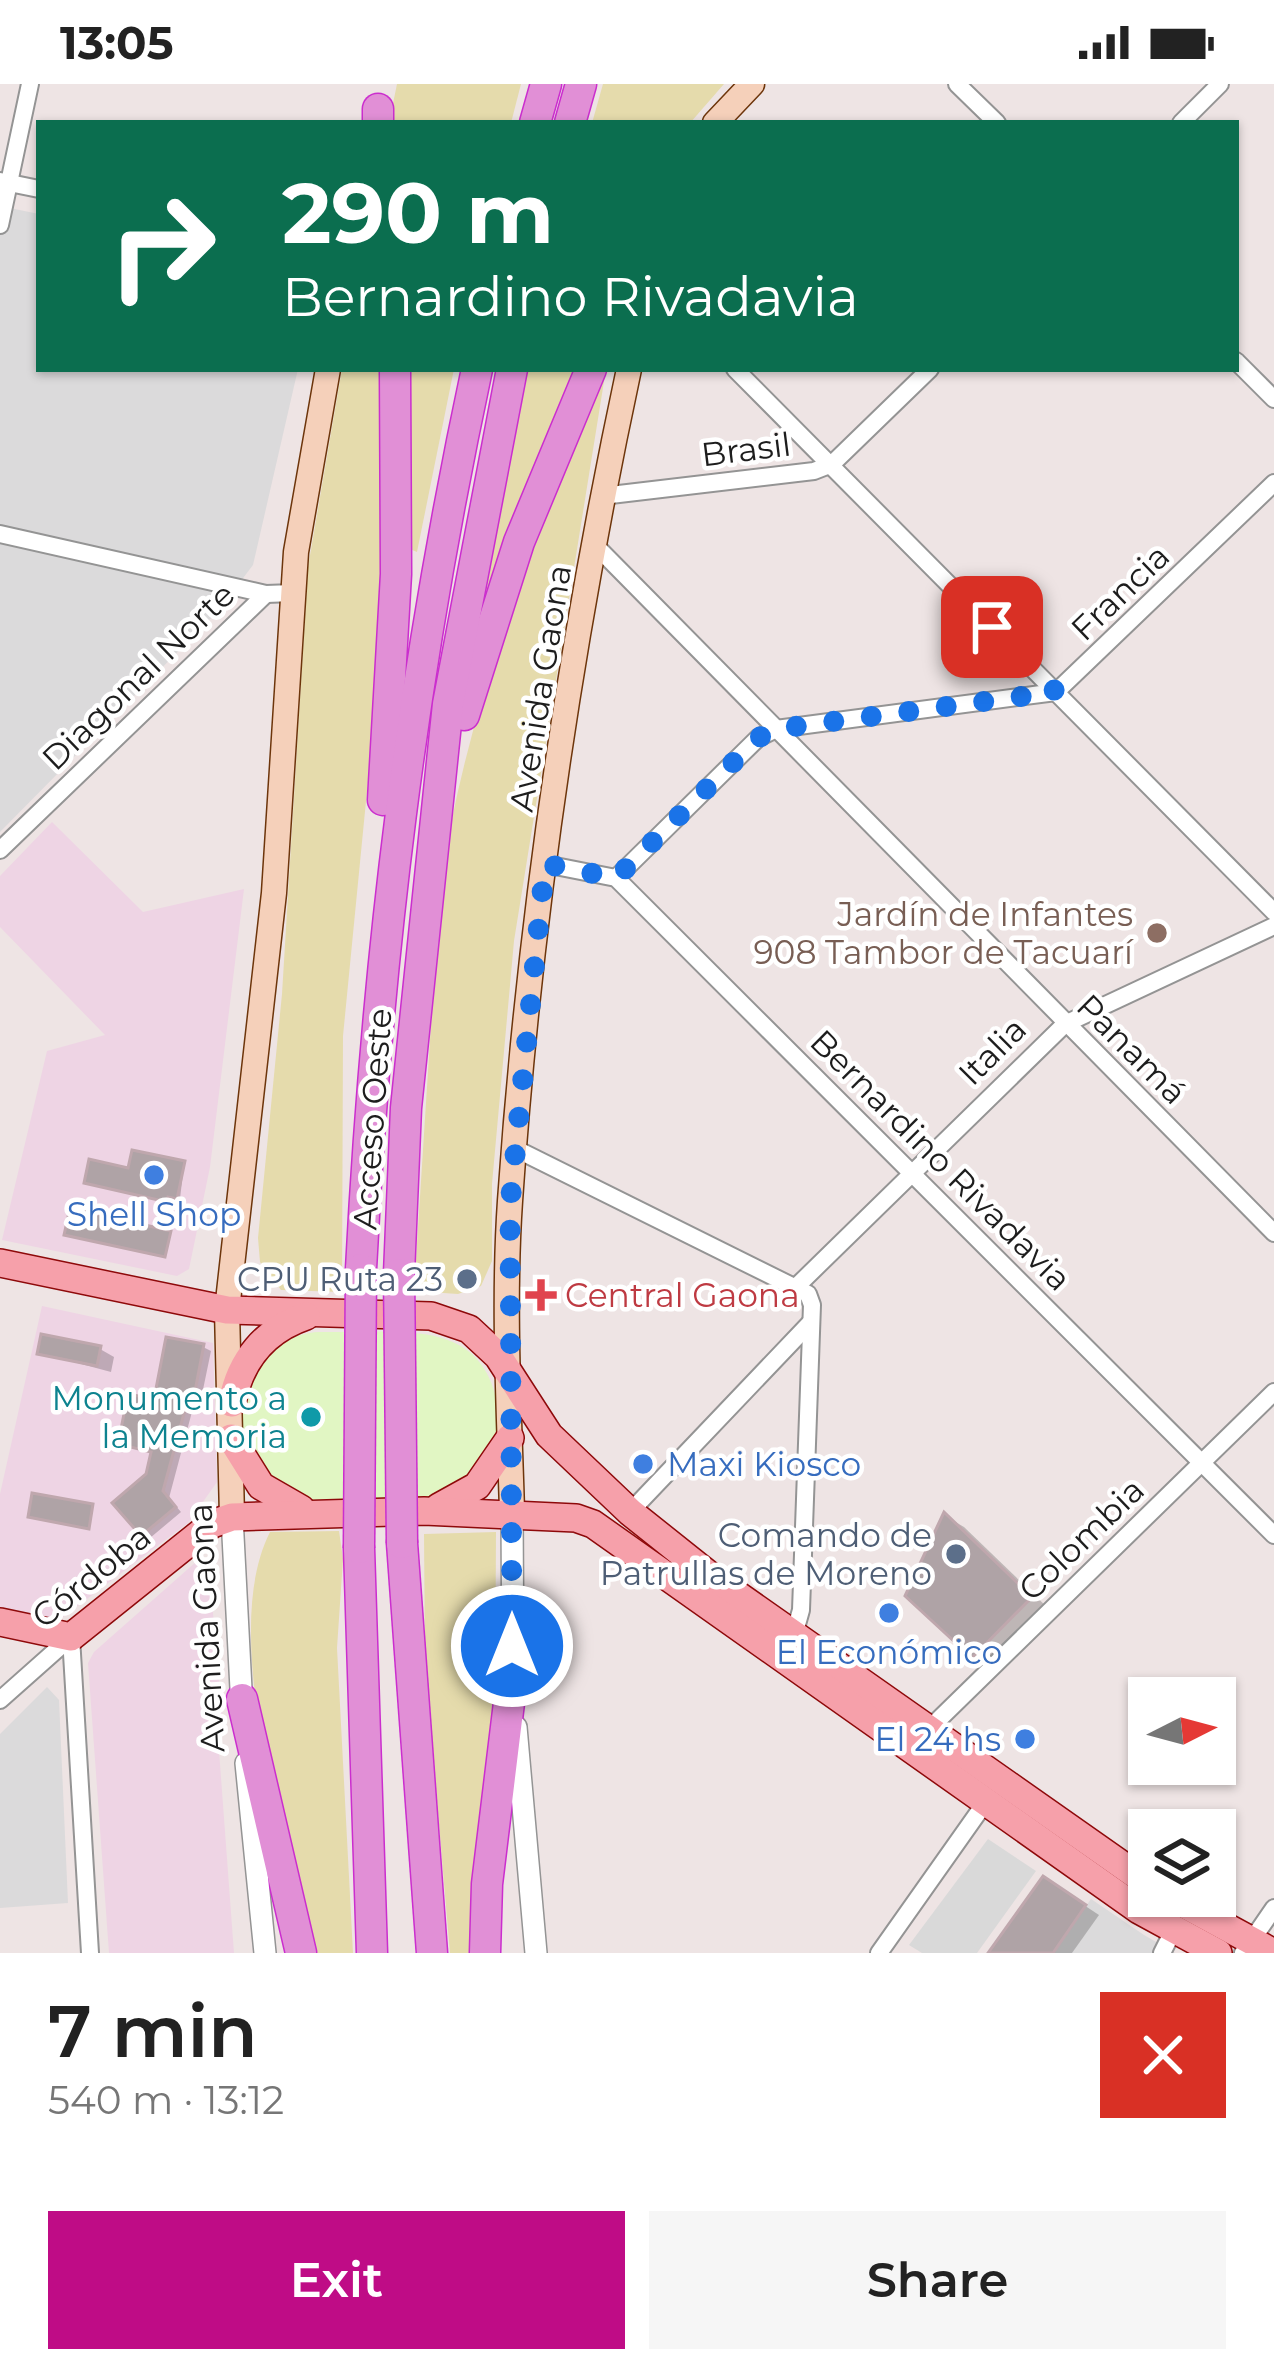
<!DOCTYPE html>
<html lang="en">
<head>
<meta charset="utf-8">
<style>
  body { margin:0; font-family:Montserrat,sans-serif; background:#f6f6f6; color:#222; height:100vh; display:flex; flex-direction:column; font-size:45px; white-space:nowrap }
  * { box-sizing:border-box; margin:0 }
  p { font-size:39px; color:#767676 }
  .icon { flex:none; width:66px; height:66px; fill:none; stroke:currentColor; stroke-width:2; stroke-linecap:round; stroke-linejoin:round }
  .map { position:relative; height:1869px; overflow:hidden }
  .details { display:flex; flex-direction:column; background:#fff; flex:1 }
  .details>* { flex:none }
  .top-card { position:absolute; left:36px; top:36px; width:1203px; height:252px; border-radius:0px; box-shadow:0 3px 9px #0004; background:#0b6e4f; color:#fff; overflow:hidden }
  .needle { width:78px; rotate:84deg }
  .controls { position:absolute; left:1128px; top:1593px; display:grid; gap:24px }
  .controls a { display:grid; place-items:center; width:108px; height:108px; border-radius:0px; background:#fff; box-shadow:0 3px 9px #0004; font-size:60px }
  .pin { position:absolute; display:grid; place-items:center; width:102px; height:102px; color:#fff; margin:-51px; border-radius:24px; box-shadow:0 6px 18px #0006 }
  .me { position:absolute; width:132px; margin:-66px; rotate:0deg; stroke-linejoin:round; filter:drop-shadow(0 0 9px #0008) }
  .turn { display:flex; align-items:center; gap:42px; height:252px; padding:0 48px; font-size:54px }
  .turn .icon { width:156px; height:156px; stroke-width:2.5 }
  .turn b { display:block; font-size:84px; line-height:102px }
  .round { display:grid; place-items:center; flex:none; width:126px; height:126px; border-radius:0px; background:#f6f6f6 }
  .overview { display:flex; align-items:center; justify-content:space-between; height:204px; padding:0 48px }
  h1 { font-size:72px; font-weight:600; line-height:90px }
  .primary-button { display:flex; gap:24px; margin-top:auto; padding:24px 48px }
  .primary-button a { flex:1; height:138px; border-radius:0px; background:#bf0c86; color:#fff; font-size:48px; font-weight:600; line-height:138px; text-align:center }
  .primary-button a+a { background:#f6f6f6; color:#222 }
  .status { display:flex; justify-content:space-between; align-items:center; height:84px; padding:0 60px; background:#fff; direction:ltr }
  .status svg { height:33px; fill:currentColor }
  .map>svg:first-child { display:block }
  .residential { fill:#dbdadb }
  .commercial { fill:#eed4e4 }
  .grass { fill:#e5dbac }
  .park { fill:#e1f6c3 }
  .parking { fill:#d9d9d9 }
  .shadow { fill:#0003 }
  .building { fill:#afa3a6; stroke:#bfa7ad; stroke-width:3 }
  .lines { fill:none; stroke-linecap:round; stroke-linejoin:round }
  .minor-casing { stroke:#949494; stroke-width:20 }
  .tertiary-casing { stroke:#949494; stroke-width:24 }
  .secondary-casing { stroke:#6d350b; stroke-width:27 }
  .primary-casing { stroke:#8e090a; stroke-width:30 }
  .motorway-casing { stroke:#cb2ece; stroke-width:33 }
  .minor { stroke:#fff; stroke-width:16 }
  .tertiary { stroke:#fff; stroke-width:21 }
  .secondary { stroke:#f5d0ba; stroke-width:24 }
  .primary { stroke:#f6a0aa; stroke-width:27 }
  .motorway { stroke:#e18fd6; stroke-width:30 }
  .motorway-bridge-casing { stroke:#cb2ece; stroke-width:33; stroke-linecap:butt }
  .motorway-bridge { stroke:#e18fd6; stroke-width:30 }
  .route { stroke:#1a73e8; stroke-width:21; stroke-dasharray:0 37.8 }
  .education-dot { fill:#8d6e63; stroke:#fff; stroke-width:4.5 }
  .shop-dot { fill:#3f7fe0; stroke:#fff; stroke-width:4.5 }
  .service-dot { fill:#5c6f8a; stroke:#fff; stroke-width:4.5 }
  .health-dot { fill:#e0444e; stroke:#fff; stroke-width:4.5 }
  .culture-dot { fill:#0f9aa8; stroke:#fff; stroke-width:4.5 }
  .labels { text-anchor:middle; stroke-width:9; stroke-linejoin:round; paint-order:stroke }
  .street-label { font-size:33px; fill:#1d1d1d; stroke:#fff }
  .education-label { font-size:33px; fill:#785e54; stroke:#fff; text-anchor:end }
  .shop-label { font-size:33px; fill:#366cbe; stroke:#fff }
  .service-label { font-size:33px; fill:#4e5e75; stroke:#fff; text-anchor:end }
  .health-label { font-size:33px; fill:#be3a42; stroke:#fff; text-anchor:start }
  .culture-label { font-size:33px; fill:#0d838f; stroke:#fff; text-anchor:end }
</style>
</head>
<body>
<div class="status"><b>13:05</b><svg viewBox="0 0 49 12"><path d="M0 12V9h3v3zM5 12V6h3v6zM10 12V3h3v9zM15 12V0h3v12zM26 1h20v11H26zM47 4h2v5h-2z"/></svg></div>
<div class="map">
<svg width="1274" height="1869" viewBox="0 0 1274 1869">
  <rect width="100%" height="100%" fill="#eee4e4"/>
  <g class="residential">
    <polygon points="0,122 39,130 39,285 298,285 253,481 218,527 0,748"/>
    <polygon points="47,1603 59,1616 68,1819 0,1824 0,1650"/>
    <polygon points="1091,1815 1144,1851 1175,1869 1053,1869"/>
  </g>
  <g class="commercial">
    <polygon points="52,738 143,828 244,805 210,1083 189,1185 177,1192 2,1156 47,967 105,951 0,843 0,792"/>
    <polygon points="42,1222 213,1259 217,1398 188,1439 55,1539 0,1527 0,1410"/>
    <polygon points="197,1477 209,1486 224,1649 218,1653 234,1869 109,1869 88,1579 94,1568"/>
  </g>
  <g class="grass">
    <polygon points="397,0 521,0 511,39 389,39"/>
    <polygon points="603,0 724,0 690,39 592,39"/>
    <polygon points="342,285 381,285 381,564 343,952 342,1208 281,1206 260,1178 258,1154 282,910 308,483"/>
    <polygon points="405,285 454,285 417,468 410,465"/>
    <polygon points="526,285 579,285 483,530 478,529"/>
    <path d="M606,285l-92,572 -22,243v77l-11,25 -23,8 -44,-3 26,-408c29,-178 92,-350 166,-514z"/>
    <path d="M339,1447l4,28 -6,89 16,305h-41c-26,-110 -94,-319 -42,-421z"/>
    <polygon points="496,1448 495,1631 476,1869 450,1869 425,1575 424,1450"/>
  </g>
  <path class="park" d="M319,1248c98,1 181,-18 182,111l-52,54 -147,6 -56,-43c-3,-13 -11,-33 -10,-47 3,-44 41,-79 83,-81z"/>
  <polygon class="parking" points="988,1755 1036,1787 977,1869 922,1869 909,1861"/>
  <g class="shadow">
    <polygon points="184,1080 180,1115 171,1113 170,1117 90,1099"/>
    <polygon points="203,1263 211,1267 199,1325 193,1324 169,1414 181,1428 150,1454 143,1450 154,1369 121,1359"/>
    <polygon points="100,1265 114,1273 111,1288 40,1269"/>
    <polygon points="945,1432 964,1443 1050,1526 993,1583 974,1572"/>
    <polygon points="1058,1804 1099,1831 1072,1869 992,1869"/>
  </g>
  <g class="building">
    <polygon points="132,1066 185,1077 177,1115 168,1113 167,1118 84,1099 89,1075 128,1084"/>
    <polygon points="70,1124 171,1147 165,1173 64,1151"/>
    <polygon points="41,1250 101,1262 97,1282 37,1270"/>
    <polygon points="166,1253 204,1260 192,1323 186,1322 163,1407 176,1423 141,1452 112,1419 146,1390 151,1368 118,1360 128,1310 154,1315"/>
    <polygon points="32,1409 93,1420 89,1445 28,1433"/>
    <polygon points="944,1428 1032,1513 972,1574 905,1512"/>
    <polygon points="1043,1792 1086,1821 1053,1869 988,1869"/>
  </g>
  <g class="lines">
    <defs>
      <g id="minor">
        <polyline points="957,0 997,39"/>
        <polyline points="1181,39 1220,0"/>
        <polyline points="0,97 39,105"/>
        <polyline points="0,141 30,0"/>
        <polyline points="1236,277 1274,315"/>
        <polyline points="735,285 1274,828"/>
        <polyline points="602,412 814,387 832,380 930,285"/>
        <polyline points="0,450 266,510 293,509"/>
        <polyline points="596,462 1274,1149"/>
        <polyline points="0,766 266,510"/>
        <polyline points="545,780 616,794 1274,1451"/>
        <polyline points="616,794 758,654 776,645 1056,608 1274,399"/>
        <polyline points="516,1065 808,1210 812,1221 801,1526 794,1551"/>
        <polyline points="798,1201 1065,940 1274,842"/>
        <polyline points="630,1428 811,1238"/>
        <polyline points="71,1553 90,1869"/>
        <polyline points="0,1616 71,1553"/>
        <polyline points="929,1645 1274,1308"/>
        <polyline points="879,1869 985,1719"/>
        <polyline points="1162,1869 1174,1845"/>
        <polyline points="1243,1869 1274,1824"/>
      </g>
      <g id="tertiary">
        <polyline points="512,1427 513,1605"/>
        <polyline points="232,1433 242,1624"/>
        <polyline points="516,1643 536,1869"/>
        <polyline points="246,1679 265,1869"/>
      </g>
      <g id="secondary">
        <polyline points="715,39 752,0"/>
        <path d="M512,1427c-3,-102 -9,-208 -2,-310 19,-277 61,-561 119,-832"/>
        <polyline points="232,1433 227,1226 274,809 296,468 328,285"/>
      </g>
      <g id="primary">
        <polyline points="0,1179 227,1226 431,1232 469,1245 498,1272 549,1351 630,1428 709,1491 1149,1800"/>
        <path d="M232,1319c8,-43 33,-73 74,-87"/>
        <polyline points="231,1354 261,1402 301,1425"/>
        <polyline points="439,1423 477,1402 510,1354"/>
        <polyline points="0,1538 71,1553 212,1440 232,1433 424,1427 576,1434 593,1440 1139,1826 1218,1869"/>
        <polyline points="1169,1812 1274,1869"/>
      </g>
      <g id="motorway">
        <polyline points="378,25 378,39"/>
        <polyline points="535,39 546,0"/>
        <polyline points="570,39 581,0"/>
        <polyline points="464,631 519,458 591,285"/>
        <polyline points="383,716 396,490 395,285"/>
        <path d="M361,1185c16,-311 51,-596 116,-900"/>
        <polyline points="399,1190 406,1024 448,620 512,285"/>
        <polyline points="402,1459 432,1869"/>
        <polyline points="359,1464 372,1869"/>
        <polyline points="242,1615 301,1869"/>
        <polyline points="485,1869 487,1800 512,1594"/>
      </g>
    </defs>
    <use href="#minor" class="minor-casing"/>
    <use href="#tertiary" class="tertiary-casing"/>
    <use href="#secondary" class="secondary-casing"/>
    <use href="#primary" class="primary-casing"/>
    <use href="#motorway" class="motorway-casing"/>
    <use href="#minor" class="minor"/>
    <use href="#tertiary" class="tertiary"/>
    <use href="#secondary" class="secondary"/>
    <use href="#primary" class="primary"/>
    <use href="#motorway" class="motorway"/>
    <defs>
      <g id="motorway-bridge">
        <polyline points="399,1190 402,1459"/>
        <polyline points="359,1464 361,1185"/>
      </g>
    </defs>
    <use href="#motorway-bridge" class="motorway-bridge-casing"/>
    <use href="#motorway-bridge" class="motorway-bridge"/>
  </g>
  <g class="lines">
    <polyline class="route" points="512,1562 510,1120 545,780 616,794 758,654 776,645 1056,608 992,543"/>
  </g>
  <circle class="education-dot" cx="1157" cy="849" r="12"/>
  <g class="shop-dot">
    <circle cx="154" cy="1091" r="12"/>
    <circle cx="643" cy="1380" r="12"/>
    <circle cx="889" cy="1529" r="12"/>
    <circle cx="1025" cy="1655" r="12"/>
  </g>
  <g class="service-dot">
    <circle cx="467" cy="1195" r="12"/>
    <circle cx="956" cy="1470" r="12"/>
  </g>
  <path class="health-dot" d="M535 1193h12v12h12v12h-12v12h-12v-12h-12v-12h12z"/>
  <circle class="culture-dot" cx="311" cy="1333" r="12"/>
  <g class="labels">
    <g class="street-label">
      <text transform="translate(746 365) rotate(-7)" y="12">Brasil</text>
      <text transform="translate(1120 508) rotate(-44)" y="12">Francia</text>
      <text transform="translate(138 592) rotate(-44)" y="12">Diagonal Norte</text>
      <text transform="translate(540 604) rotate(-81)" y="12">Avenida Gaona</text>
      <text transform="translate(1132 965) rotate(45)" y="12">Panamá</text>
      <text transform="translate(992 967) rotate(-45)" y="12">Italia</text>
      <text transform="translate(372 1035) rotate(-86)" y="12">Acceso Oeste</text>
      <text transform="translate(941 1076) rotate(45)" y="12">Bernardino Rivadavia</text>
      <text transform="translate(1081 1455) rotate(-44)" y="12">Colombia</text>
      <text transform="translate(91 1492) rotate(-39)" y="12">Córdoba</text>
      <text transform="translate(206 1544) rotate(-93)" y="12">Avenida Gaona</text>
    </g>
    <g class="education-label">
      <text x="1133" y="842">Jardín de Infantes<tspan x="1133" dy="38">908 Tambor de Tacuarí</tspan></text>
    </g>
    <g class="shop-label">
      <text x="154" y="1142">Shell Shop</text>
      <text x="667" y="1392" text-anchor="start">Maxi Kiosco</text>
      <text x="889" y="1580">El Económico</text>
      <text x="1001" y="1667" text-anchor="end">El 24 hs</text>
    </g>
    <g class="service-label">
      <text x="443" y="1207">CPU Ruta 23</text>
      <text x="932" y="1463">Comando de<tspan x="932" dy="38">Patrullas de Moreno</tspan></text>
    </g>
    <g class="health-label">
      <text x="565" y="1223">Central Gaona</text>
    </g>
    <g class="culture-label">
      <text x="287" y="1326">Monumento a<tspan x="287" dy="38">la Memoria</tspan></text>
    </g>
  </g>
</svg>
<div class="controls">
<a><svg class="needle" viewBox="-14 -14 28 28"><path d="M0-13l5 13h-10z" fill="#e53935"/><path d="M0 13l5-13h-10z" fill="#767676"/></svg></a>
<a><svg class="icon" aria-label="layers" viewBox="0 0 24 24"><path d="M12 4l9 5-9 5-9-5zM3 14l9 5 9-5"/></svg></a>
</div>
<div class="pin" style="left:992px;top:543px;background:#d93025"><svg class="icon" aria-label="arrive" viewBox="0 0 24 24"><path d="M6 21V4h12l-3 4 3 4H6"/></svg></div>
<svg class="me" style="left:512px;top:1562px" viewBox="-20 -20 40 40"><circle r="17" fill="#1a73e8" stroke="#fff" stroke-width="3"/><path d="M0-11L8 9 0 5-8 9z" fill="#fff"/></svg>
<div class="top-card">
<div class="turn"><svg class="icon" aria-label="right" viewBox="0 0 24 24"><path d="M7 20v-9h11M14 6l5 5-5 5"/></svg><div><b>290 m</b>Bernardino Rivadavia</div></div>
</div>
</div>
<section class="details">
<div class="overview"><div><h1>7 min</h1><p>540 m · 13:12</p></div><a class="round" style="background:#d93025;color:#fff"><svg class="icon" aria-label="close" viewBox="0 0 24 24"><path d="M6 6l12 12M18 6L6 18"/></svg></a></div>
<div class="primary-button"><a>Exit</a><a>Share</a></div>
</section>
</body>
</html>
